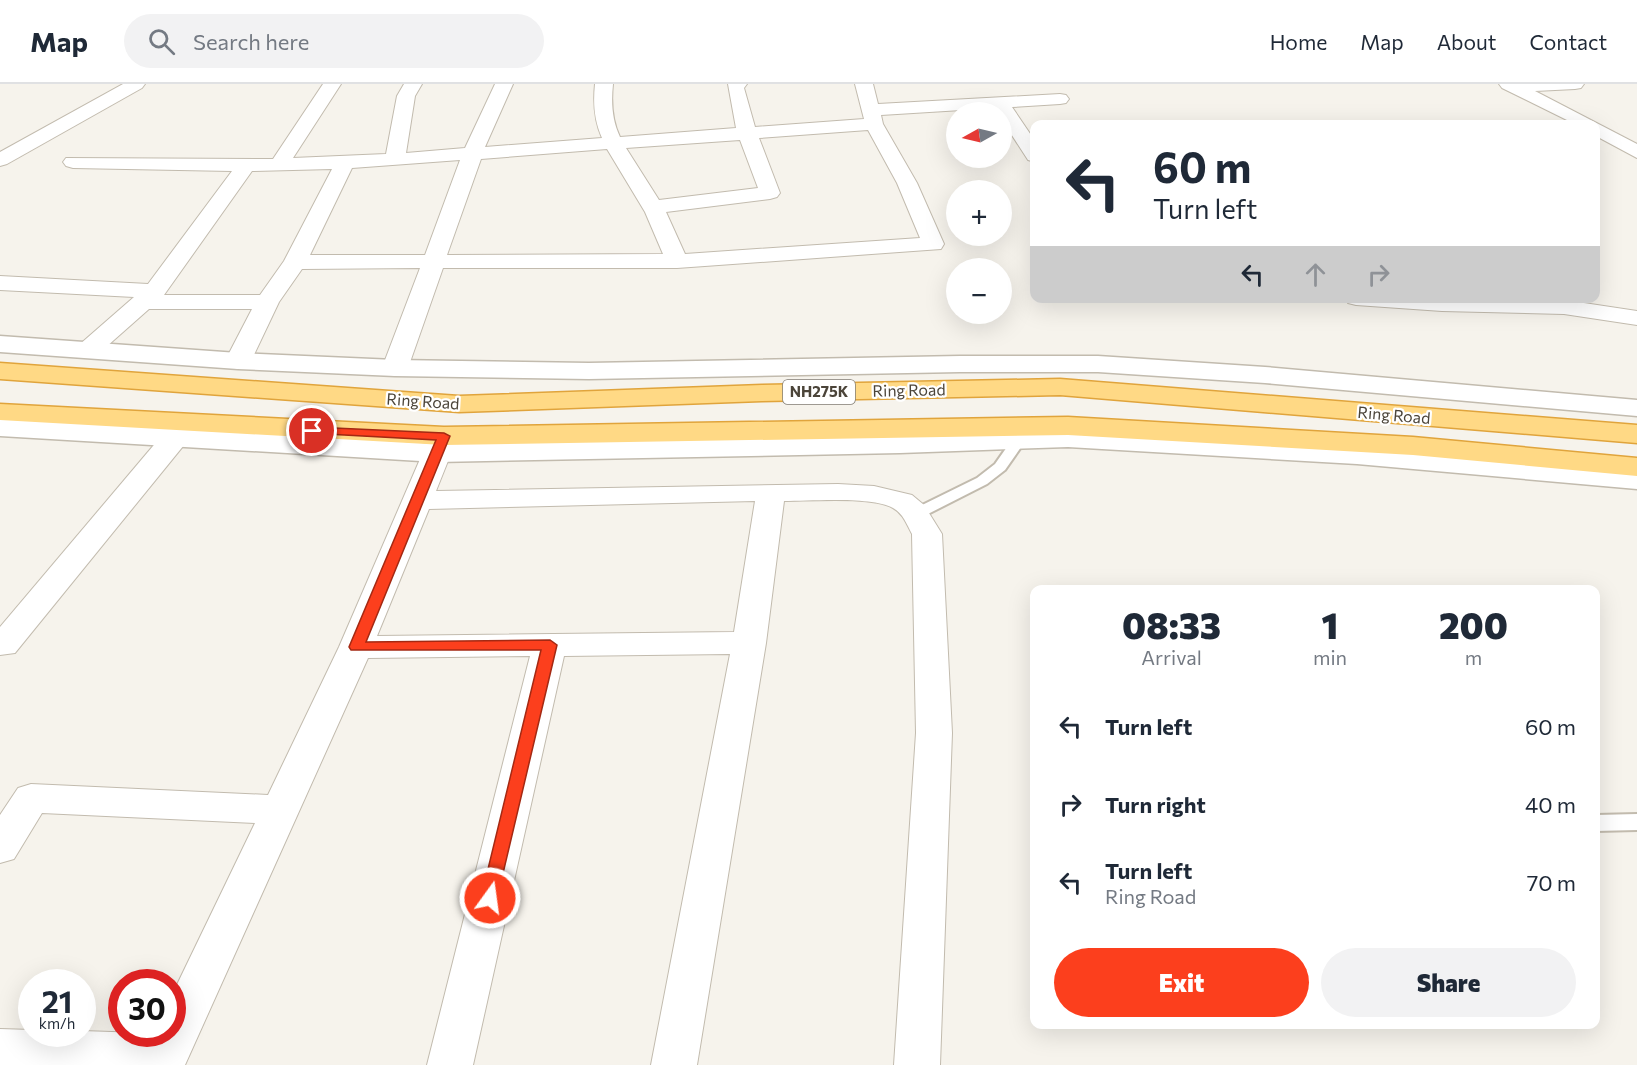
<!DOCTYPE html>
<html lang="en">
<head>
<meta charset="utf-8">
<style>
  body { margin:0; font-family:Commissioner,sans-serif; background:#f2f2f3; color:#1f2937; height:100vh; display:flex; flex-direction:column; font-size:22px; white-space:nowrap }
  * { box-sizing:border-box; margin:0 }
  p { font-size:20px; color:#747a83 }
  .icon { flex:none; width:33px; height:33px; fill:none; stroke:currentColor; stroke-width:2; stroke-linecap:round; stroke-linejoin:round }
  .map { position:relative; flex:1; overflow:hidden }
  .drawer { position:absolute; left:1030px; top:501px; width:570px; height:444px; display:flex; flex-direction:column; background:#fff; border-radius:12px; box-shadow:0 6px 24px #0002 }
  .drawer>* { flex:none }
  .guide { position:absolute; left:1030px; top:36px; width:570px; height:183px; border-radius:12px; box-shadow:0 6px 24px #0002; background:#fff; color:#1f2937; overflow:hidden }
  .needle { width:39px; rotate:262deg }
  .controls { position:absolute; left:946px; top:18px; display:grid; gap:12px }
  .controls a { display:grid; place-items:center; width:66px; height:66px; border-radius:50%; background:#fff; box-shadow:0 6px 24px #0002; font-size:30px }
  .speed { position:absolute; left:18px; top:885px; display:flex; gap:12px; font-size:30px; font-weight:700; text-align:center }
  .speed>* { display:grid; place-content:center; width:78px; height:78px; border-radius:50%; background:#fff; box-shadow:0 6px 24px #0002; line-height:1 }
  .speed small { font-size:15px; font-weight:400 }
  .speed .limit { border:9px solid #d22; background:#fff; color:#111 }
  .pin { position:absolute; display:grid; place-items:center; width:51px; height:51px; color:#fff; margin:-26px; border:3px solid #fff; border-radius:50%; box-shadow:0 2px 6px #0007 }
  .me { position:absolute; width:66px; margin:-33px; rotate:14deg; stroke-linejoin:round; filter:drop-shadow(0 0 4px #0008) }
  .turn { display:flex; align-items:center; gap:21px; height:126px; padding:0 24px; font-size:27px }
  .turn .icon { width:78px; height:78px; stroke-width:2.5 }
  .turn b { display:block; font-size:42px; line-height:51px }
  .lanes { display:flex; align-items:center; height:57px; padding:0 24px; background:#0003; justify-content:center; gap:30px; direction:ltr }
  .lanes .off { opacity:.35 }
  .eta { display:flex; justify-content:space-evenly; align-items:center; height:102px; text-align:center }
  .eta b { font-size:36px; font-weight:800; line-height:42px }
  .button { display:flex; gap:12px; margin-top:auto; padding:12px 24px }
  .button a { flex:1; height:69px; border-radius:36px; background:#fc3f1d; color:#fff; font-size:24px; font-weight:800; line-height:69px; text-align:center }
  .button a+a { background:#f2f2f3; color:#1f2937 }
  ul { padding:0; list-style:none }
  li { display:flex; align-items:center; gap:18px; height:78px; padding:0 24px }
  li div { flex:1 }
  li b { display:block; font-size:22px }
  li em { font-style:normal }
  header { display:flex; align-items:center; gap:36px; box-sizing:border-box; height:84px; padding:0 30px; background:#fff; border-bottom:2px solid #e0e1e3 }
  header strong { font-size:28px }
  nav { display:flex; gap:33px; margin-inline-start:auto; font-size:21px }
  .search { width:420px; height:54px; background:#f2f2f3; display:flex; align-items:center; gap:15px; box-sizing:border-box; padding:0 21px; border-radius:33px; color:#747a83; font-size:22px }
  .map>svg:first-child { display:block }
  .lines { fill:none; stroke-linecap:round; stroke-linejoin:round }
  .service-casing { stroke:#c2bbae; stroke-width:4 }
  .minor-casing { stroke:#c2bbae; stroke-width:2 }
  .tertiary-casing { stroke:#c2bbae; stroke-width:3 }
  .trunk-casing { stroke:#e0a43c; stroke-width:3 }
  .service { fill:#fff; fill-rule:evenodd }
  .minor { fill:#fff; fill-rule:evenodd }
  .tertiary { fill:#fff; fill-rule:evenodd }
  .trunk { fill:#ffd985; fill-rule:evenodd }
  .route { fill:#fc3f1d; stroke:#a42913; stroke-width:1.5 }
  .labels { text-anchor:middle; stroke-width:4.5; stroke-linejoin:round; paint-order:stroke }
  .shield { fill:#fff; stroke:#817c74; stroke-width:1.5 }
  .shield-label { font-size:15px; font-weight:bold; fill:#4b4439 }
  .street-label { font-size:16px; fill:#4b4439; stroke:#fff }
</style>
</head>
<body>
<header>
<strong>Map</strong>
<div class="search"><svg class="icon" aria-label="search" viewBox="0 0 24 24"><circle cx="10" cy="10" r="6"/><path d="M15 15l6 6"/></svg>Search here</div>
<nav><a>Home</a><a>Map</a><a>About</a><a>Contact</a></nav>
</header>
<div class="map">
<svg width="1637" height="981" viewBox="0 0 1637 981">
  <rect width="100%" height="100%" fill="#f6f3ec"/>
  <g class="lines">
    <defs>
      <g id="service">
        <polygon points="1019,352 1026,356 1005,386 987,400 922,433 910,433 908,430 910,427 977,394 995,380 1014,353"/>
        <polygon points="1637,730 1637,746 1596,747 1596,731"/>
      </g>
      <g id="minor">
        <polygon points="123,0 145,0 142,4 7,80 0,82 0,68"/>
        <path d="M323,0h18l-48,74 93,-4 11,-58 7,-12h18l-7,12 -9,57 59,-5 30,-64h18l-28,63 117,-9c-8,-18 -9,-35 -7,-54h18c-2,19 -1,36 7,53l116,-9 -8,-44h19l-3,4 11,39 109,-8 -9,-35h18l5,20 182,-10 6,1 3,4 -3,4 -6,1 -48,3 23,34v21l-7,-2 -26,-40v-8h-5l-3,-4 -113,7 2,9 34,59 27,61 -3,5 -264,19h-234l-35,100 -4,5 -9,3 -9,-3 -4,-5 38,-100 -118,1 -23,33 -28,59 -4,5 -9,3 -9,-3 -4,-5 27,-52h-103l-52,46 -9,3 -9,-3 -4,-5 4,-5 55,-48 -134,-7v-14l148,8 84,-113 -159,-3 -7,-2 -3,-4 3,-4 207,1zM868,46l29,53 23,55 -235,16 -19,-42 104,-13 7,-2 3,-4 -21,-55zM740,56l18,48 -99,12 -33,-52zM607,65l38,63 18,42 -216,1 34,-96zM460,76l-35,95h-115l42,-87zM332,85l-48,92 -24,34h-96l88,-124z"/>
        <polygon points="1499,0 1584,0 1581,4 1575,5 1535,7 1637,60 1637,74 1596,52 1596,40 1575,40 1502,4"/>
        <polygon points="1345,214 1564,216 1637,227 1637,241 1564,230 1442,227 1356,221 1348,219"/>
        <path d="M444,344l10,2 4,6 -22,55 402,-7 36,2 38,9 12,10 18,29 10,199 -12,332h-46l22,-332 -4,-199c-5,-9 -9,-21 -19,-26 -22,-12 -83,-7 -109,-7l-18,142 -69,422h-46l79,-411 -166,2 -91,409h-46l103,-409 -162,2 -183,407h-185v-36l32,1v4h50v-3l90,3v-39l83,-172 -213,-10 -28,46 -14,4v-48l18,-27 13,-4 237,11 71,-148 91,-211 4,-6zM755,417l-21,131 -357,4 52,-127z"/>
        <polygon points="174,347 184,349 188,355 184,361 15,569 0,571 0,543 164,349"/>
      </g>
      <g id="tertiary">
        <polygon points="0,252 238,269 395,276 589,279 960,272 1098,272 1265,283 1637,316 1637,332 1265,299 1098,288 960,288 589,295 395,292 238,285 0,268"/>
        <polygon points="0,334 437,360 900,351 1068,345 1357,362 1637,387 1637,405 1357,380 1068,363 900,369 437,378 0,352"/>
      </g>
      <g id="trunk">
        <polygon points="0,279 459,312 762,301 1060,295 1637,341 1637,359 1060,311 762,317 459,328 0,295"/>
        <polygon points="0,320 444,343 1068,333 1413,353 1637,374 1637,392 1413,371 1068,351 444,361 0,336"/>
      </g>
    </defs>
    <use href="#service" class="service-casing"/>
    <use href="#minor" class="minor-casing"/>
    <use href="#tertiary" class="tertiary-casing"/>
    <use href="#trunk" class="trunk-casing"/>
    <use href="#service" class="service"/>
    <use href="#minor" class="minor"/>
    <use href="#tertiary" class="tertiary"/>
    <use href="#trunk" class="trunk"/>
  </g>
  <polygon class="route" points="312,343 444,349 450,352 366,558 550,556 557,561 496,819 490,821 483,819 481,814 541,566 351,566 349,563 436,356 308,349 308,344"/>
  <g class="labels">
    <rect class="shield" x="783" y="296" width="72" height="24" rx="4.5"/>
    <g class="shield-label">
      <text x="819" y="313">NH275K</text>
    </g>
    <g class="street-label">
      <text transform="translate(909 306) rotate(-1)" y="6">Ring Road</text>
      <text transform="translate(423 317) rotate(4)" y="6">Ring Road</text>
      <text transform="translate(1394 331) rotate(5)" y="6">Ring Road</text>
    </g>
  </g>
</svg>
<div class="controls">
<a><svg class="needle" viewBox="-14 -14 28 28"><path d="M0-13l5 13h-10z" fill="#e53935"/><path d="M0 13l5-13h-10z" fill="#747a83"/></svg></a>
<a>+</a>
<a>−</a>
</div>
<div class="speed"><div>21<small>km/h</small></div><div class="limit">30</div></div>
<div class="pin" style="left:312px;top:347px;background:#d93025"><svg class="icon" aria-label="arrive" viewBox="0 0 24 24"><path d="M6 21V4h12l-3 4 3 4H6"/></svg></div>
<svg class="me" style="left:490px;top:814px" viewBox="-20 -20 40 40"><circle r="17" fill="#fc3f1d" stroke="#fff" stroke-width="3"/><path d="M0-11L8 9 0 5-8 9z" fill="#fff"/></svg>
<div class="guide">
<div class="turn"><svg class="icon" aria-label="left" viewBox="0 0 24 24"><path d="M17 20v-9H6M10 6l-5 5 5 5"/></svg><div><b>60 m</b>Turn left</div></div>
<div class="lanes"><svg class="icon" aria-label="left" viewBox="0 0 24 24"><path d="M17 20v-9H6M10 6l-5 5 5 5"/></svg><svg class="icon off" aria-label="ahead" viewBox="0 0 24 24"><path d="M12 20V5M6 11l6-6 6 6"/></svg><svg class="icon off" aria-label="right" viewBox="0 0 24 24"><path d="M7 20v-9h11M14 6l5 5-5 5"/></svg></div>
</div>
<section class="drawer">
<div class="eta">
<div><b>08:33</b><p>Arrival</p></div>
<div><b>1</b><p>min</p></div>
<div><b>200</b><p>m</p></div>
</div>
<ul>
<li><svg class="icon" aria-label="left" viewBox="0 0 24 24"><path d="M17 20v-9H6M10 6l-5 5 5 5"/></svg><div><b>Turn left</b></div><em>60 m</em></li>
<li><svg class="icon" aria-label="right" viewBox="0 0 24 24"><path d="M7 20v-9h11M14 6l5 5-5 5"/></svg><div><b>Turn right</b></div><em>40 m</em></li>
<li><svg class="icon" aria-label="left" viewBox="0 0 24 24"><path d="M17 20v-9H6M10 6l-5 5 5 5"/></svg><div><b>Turn left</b><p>Ring Road</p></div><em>70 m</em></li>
</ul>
<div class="button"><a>Exit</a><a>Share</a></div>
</section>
</div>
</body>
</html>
